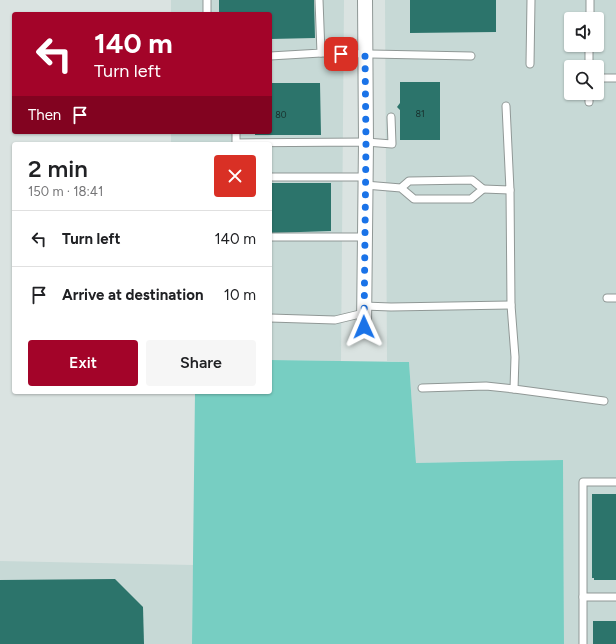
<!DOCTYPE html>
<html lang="en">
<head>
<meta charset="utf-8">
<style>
  body { margin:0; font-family:Figtree,sans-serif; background:#f6f6f6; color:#202124; height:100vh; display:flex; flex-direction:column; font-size:15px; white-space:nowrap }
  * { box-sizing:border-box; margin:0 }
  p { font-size:13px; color:#757577 }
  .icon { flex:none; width:22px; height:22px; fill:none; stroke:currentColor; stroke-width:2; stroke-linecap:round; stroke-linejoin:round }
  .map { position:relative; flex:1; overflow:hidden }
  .panel { position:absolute; left:12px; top:142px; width:260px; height:252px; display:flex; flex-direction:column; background:#fff; border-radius:4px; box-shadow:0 1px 3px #0004 }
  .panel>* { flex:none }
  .banner { position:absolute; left:12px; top:12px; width:260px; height:122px; border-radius:4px; box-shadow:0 1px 3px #0004; background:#a30429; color:#fff; overflow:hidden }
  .fabs { position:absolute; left:564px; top:12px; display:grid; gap:8px }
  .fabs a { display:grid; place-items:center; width:40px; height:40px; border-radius:4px; background:#fff; box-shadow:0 1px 3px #0004; font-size:20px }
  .pin { position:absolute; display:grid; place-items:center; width:34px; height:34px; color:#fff; margin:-17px; border-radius:8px; box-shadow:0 2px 6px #0006 }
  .me { position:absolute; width:44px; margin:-22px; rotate:359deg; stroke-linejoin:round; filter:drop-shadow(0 0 3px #0008) }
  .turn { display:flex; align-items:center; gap:14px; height:84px; padding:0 16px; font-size:18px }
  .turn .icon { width:52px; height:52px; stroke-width:2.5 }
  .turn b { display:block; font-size:28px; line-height:34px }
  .then { display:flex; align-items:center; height:38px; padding:0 16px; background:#0003; gap:8px; font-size:15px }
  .round { display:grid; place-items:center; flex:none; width:42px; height:42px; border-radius:4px; background:#f6f6f6 }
  .summary { display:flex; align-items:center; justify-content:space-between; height:68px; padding:0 16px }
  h1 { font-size:24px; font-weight:600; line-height:30px }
  .action { display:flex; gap:8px; margin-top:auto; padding:8px 16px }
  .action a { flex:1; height:46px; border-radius:4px; background:#a30429; color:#fff; font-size:16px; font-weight:600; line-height:46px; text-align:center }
  .action a+a { background:#f6f6f6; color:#202124 }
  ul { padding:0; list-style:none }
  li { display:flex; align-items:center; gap:12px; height:56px; padding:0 16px; border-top:1px solid #e0e0e0 }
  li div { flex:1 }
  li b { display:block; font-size:15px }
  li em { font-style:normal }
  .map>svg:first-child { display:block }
  .built { fill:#c7d9d6; fill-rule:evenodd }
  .green { fill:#77cec2 }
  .building { fill:#2c746b }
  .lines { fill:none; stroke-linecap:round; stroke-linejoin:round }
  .lane-casing { stroke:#909896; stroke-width:9 }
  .street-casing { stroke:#909896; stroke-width:16 }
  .lane { stroke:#fff; stroke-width:7 }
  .street { stroke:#fff; stroke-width:14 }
  .route { stroke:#1a73e8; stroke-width:7; stroke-dasharray:0 12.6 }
  .labels { text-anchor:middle; stroke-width:4; stroke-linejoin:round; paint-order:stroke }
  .number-label { font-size:9px; fill:#182d2a }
</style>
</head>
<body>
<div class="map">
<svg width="616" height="644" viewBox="0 0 616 644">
  <rect width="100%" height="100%" fill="#dae3e1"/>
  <g class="built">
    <polygon points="171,0 344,0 341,361 270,360 270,144 171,144 171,132 270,132 270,14 171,14"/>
    <path d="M385,0h231v644h-52l-1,-184 -147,3 -7,-101 -22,-1zM571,19h26v26h-26zM571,67h26v26h-26z"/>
    <polygon points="0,561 193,565 192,644 0,644"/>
  </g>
  <polygon class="green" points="270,360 409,362 416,463 563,460 564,644 192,644 195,392 270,392"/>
  <g class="building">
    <polygon points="219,0 314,0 315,38 270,39 270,14 219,14"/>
    <polygon points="410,0 496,0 496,32 410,33"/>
    <polygon points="400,82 440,82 440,140 400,140 400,110 397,107 400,103"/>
    <polygon points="270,83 320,83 321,135 255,135 255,132 270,132"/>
    <polygon points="270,183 331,183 331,231 270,233"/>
    <polygon points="592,494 616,494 616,580 594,580 594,578 592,578"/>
    <polygon points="115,579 143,607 144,644 0,644 0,580"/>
    <rect x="593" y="621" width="23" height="23"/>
  </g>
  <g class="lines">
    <defs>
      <g id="lane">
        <polyline points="207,14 207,0"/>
        <polyline points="590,19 590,0"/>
        <polyline points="321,53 471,56"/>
        <polyline points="270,56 321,53 319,0"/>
        <polyline points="530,64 531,0"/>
        <polyline points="589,67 589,45"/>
        <polyline points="597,78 616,78"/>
        <polyline points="589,102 589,93"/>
        <polyline points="236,132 236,143 366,142 392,144 391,117"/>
        <polyline points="270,177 365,177"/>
        <polyline points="365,185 401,188 414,199 471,199 483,189 472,180 409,181 401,188"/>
        <polyline points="483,189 510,190 506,106"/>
        <polyline points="510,190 511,305 515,357 514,389 604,401"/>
        <polyline points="270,237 365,237"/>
        <polyline points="607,298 616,298"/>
        <polyline points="364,306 391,307 511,305"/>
        <polyline points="270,318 335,320 364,313"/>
        <polyline points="422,388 486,386 514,389"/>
        <polyline points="583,597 583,482 616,482"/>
        <polyline points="583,644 583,597 616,597"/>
      </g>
      <polyline id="street" points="364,327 366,142 365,0"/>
    </defs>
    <use href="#lane" class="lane-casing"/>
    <use href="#street" class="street-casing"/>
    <use href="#lane" class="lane"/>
    <use href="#street" class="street"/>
  </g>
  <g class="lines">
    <polyline class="route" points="341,54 365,55 366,142 364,327"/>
  </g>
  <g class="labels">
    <g class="number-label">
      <text x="420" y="117">81</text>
      <text x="281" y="118">80</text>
    </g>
  </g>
</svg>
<div class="fabs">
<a><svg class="icon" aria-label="sound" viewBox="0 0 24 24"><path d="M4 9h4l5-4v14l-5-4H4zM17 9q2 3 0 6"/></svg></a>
<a><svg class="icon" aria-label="search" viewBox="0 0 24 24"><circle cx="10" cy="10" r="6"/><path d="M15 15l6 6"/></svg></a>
</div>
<div class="pin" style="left:341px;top:54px;background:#d93025"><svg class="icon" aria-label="arrive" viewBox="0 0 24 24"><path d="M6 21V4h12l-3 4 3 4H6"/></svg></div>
<svg class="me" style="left:364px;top:327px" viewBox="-20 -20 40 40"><path d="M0-17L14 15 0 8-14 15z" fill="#1a73e8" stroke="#fff" stroke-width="4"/></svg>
<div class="banner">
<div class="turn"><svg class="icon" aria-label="left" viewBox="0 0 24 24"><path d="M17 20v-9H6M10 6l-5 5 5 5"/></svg><div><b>140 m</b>Turn left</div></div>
<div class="then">Then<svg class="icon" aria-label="arrive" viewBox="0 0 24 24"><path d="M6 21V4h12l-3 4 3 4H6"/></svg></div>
</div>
<section class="panel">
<div class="summary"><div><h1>2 min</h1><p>150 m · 18:41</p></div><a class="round" style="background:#d93025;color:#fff"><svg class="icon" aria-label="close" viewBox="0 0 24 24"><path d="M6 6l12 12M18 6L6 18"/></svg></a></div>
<ul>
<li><svg class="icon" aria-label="left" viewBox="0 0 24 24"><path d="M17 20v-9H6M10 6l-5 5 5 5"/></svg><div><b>Turn left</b></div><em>140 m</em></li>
<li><svg class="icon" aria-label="arrive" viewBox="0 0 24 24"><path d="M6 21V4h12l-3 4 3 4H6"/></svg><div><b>Arrive at destination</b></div><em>10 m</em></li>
</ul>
<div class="action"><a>Exit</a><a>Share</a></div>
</section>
</div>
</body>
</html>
